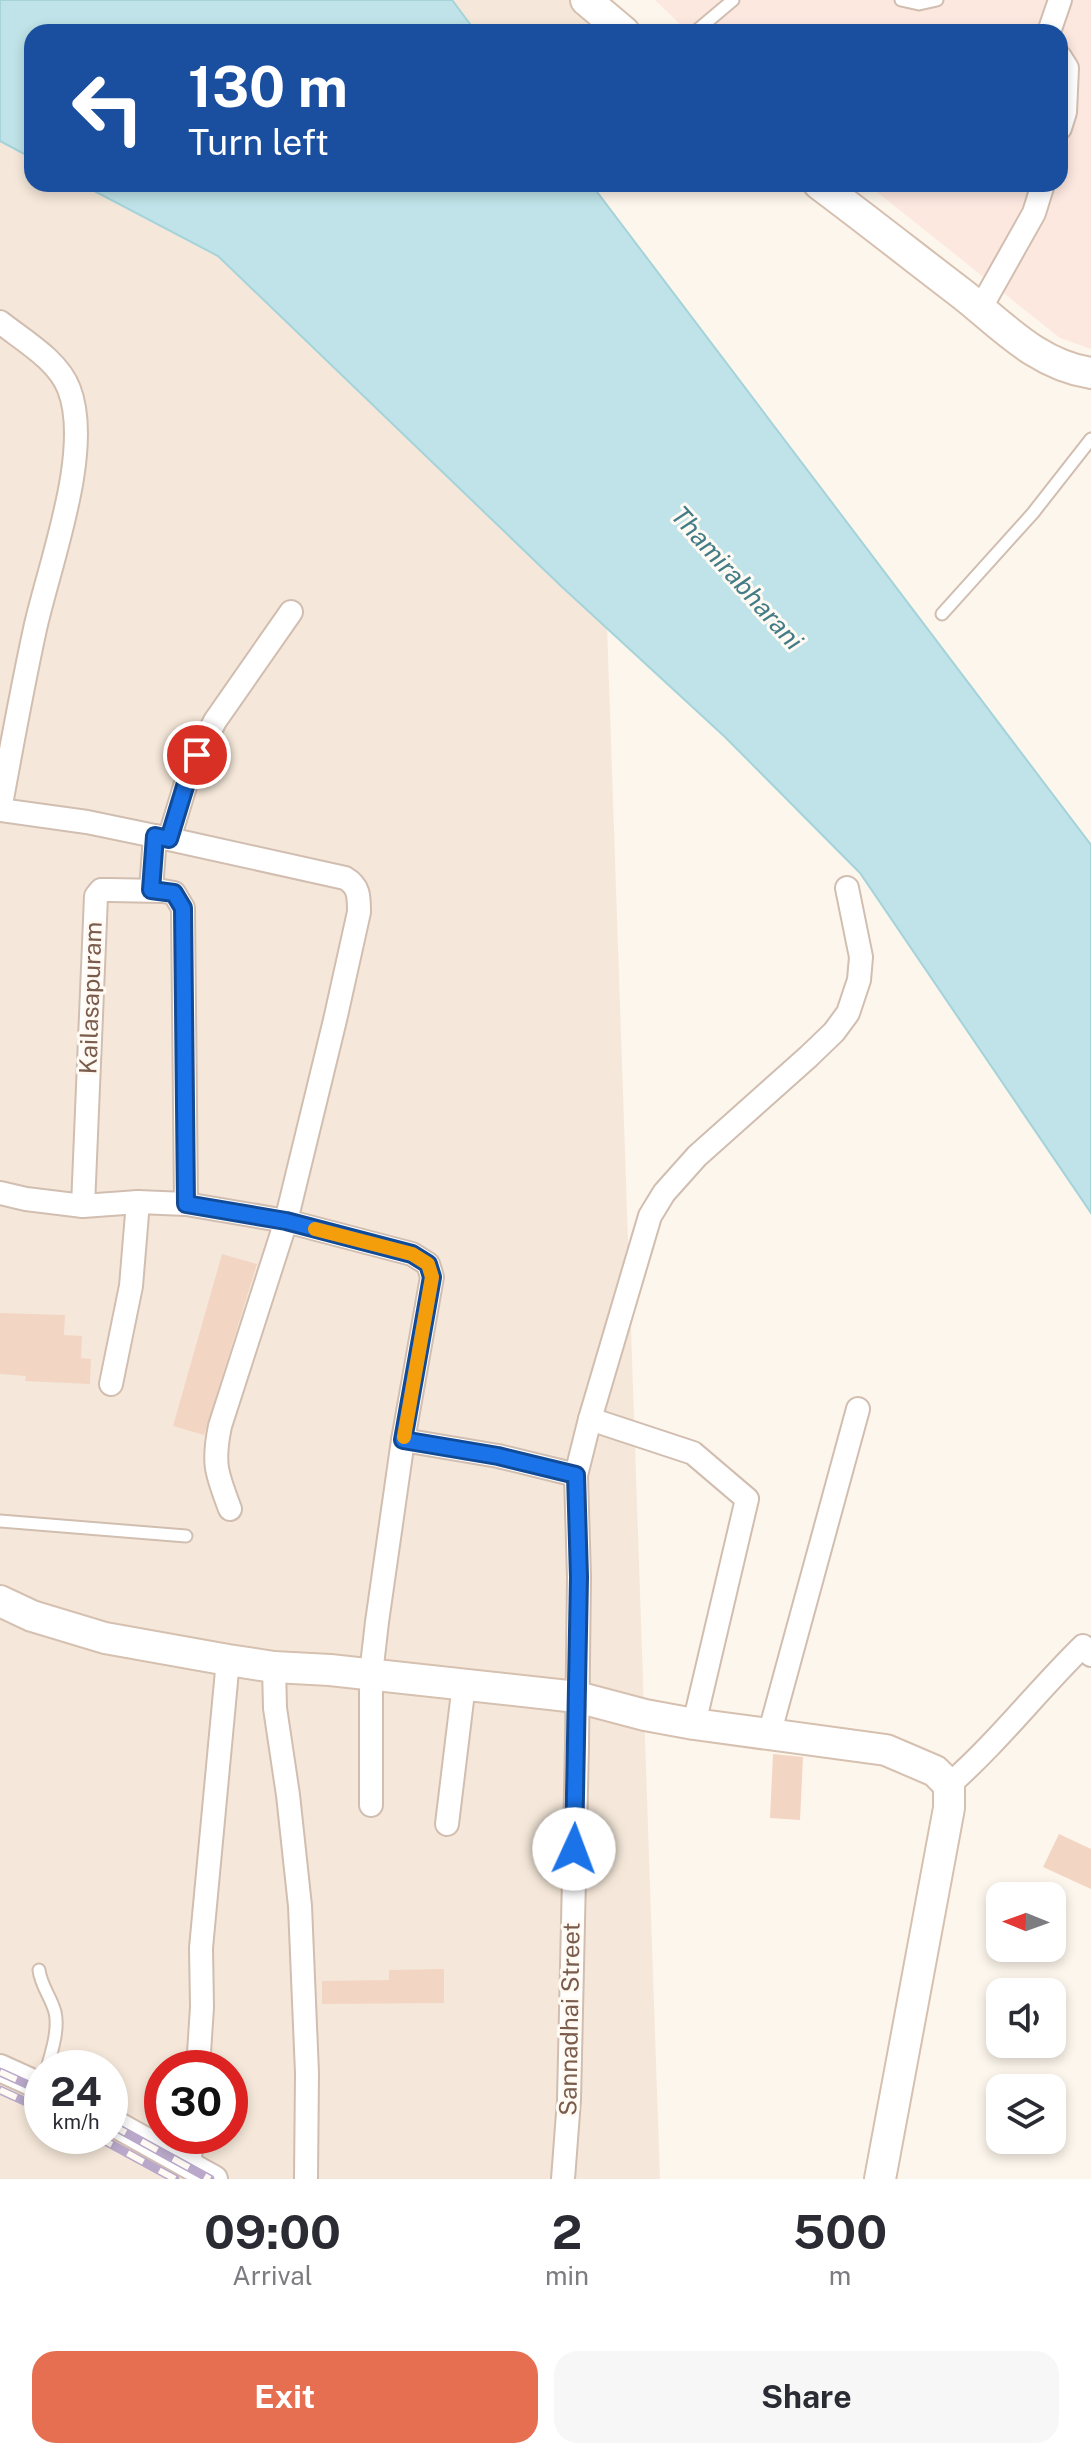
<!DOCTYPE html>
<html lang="en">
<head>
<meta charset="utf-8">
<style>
  body { margin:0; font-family:"Public Sans",sans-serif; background:#f7f7f7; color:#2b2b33; height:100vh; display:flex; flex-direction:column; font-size:30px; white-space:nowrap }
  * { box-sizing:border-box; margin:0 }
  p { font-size:26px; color:#7c7c81 }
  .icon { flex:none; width:44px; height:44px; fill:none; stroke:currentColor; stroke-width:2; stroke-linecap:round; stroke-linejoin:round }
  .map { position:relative; height:2179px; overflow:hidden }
  .sheet { display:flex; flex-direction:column; background:#fff; flex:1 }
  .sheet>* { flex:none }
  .top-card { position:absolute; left:24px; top:24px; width:1044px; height:168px; border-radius:24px; box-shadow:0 4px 12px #0003; background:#1a4fa0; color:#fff; overflow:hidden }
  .needle { width:52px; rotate:271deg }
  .controls { position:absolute; left:986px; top:1882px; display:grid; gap:16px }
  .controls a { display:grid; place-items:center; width:80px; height:80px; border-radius:16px; background:#fff; box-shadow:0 4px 12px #0003; font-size:40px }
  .speed { position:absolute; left:24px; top:2050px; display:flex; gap:16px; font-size:40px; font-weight:700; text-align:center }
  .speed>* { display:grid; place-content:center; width:104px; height:104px; border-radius:50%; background:#fff; box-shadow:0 4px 12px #0003; line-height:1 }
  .speed small { font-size:20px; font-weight:400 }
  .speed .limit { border:12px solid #d22; background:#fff; color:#111 }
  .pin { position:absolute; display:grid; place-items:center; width:68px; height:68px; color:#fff; margin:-34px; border:4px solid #fff; border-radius:50%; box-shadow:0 2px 8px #0007 }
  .me { position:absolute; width:88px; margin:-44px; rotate:2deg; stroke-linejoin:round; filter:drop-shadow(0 0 6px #0008) }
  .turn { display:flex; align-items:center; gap:28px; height:168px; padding:0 32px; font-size:36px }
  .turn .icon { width:104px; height:104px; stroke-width:2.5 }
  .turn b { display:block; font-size:56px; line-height:68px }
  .eta { display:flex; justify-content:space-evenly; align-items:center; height:136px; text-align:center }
  .eta b { font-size:48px; font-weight:700; line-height:56px }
  .action { display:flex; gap:16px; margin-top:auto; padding:16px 32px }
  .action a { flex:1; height:92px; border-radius:24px; background:#e76f51; color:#fff; font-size:32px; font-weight:700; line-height:92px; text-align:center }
  .action a+a { background:#f7f7f7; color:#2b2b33 }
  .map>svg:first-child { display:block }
  .residential { fill:#f5e8da; fill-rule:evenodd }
  .commercial { fill:#fde8e0 }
  .water { fill:#bfe3e8; stroke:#a5d3da; stroke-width:2 }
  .building { fill:#f3d5c3 }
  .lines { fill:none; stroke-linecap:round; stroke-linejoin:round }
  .service-casing { stroke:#d1beb0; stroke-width:15 }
  .minor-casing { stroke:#d1beb0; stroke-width:26 }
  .tertiary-casing { stroke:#d1beb0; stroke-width:30 }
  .secondary-casing { stroke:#d6c0b0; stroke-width:34 }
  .service { stroke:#fff; stroke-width:11 }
  .minor { stroke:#fff; stroke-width:22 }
  .tertiary { stroke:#fff; stroke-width:26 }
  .secondary { stroke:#fff; stroke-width:30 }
  .rail-casing { stroke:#b9a8c9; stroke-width:9 }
  .rail { stroke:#fffaf3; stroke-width:6; stroke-dasharray:18; stroke-linecap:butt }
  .route-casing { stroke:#114b97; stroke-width:20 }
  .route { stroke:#1a73e8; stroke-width:14 }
  .slow { stroke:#f59e0b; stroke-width:14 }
  .labels { text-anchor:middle; stroke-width:6; stroke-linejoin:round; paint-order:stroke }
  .street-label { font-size:24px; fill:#7a5c4d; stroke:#fffaf3 }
  .water-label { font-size:26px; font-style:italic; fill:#437c86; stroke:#fffaf3 }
</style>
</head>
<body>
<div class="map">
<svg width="1091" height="2179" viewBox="0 0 1091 2179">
  <rect width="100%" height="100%" fill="#fdf6ec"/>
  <path class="residential" d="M0,0h586l1,32h-555v152h560l68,1995h-660zM42,2068h68v68h-68zM162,2068h68v68h-68z"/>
  <polygon class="commercial" points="655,0 1091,0 1091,349 1060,338 867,184 1060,184 1060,32 688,32"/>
  <g class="water">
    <polygon points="0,0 452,0 476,32 32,32 32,158 0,141"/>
    <polygon points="81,184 591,184 1091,845 1091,1213 860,873 725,737 561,586 218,256"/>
  </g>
  <g class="building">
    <polygon points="222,1254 257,1264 204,1435 173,1426"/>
    <polygon points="0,1313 65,1315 64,1335 82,1336 81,1358 91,1359 90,1384 25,1381 26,1376 0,1374"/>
    <polygon points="773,1754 803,1757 800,1820 770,1818"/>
    <polygon points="1059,1834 1091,1849 1091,1889 1043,1867"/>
    <polygon points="444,1969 444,2003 322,2004 322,1981 389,1980 389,1970"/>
  </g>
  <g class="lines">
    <defs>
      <g id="service">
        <polyline points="901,0 919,4 937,0"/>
        <polyline points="695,32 733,0"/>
        <polyline points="942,614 1033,513 1091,439"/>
        <polyline points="0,1521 186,1536"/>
        <path d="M39,1970c2,16 12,27 16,42 4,17 -3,39 -8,56"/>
      </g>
      <g id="minor">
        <polyline points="1049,32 1060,0"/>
        <polyline points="1060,57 1067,68 1065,112 1060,128"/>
        <polyline points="980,309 1034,213 1043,184"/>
        <path d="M0,322c24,19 58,38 69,67 24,62 -20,176 -34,240 -13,60 -24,120 -35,181l87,12 82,17"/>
        <polyline points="151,890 155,836"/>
        <path d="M0,1193l26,6 57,7 55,-4 48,2 100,17 49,-201 24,-108c0,-16 0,-26 -14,-34l-176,-39 21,-69 25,-49 76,-109"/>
        <polyline points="83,1206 96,896 101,890 109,890 163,891 174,893 183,908 186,1204"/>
        <polyline points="111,1384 131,1286 138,1202"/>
        <polyline points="590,1419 693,1453 747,1499 694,1724"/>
        <polyline points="403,1440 498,1456 576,1475 590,1419 650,1216 664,1193 697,1156 808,1057 834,1032 848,1013 859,980 861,957 847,888"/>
        <path d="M230,1509c-13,-35 -18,-44 -10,-83l66,-205 126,33 16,10 4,13 -29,163 -26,182 -6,52v131"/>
        <polyline points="274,1667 275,1708 288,1795 300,1906 307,2073 306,2179"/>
        <polyline points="769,1735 858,1409"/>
        <path d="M949,1785c49,-43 88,-94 134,-139l8,9"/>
        <polyline points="447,1824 464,1684"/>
        <polyline points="198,2068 202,2007 201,1948 228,1660"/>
        <polyline points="189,2164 193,2136"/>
        <polyline points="563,2179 569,2100 577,1745 579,1577 576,1475"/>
      </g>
      <g id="tertiary">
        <polyline points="0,2068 42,2087"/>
        <polyline points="110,2121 214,2179"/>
      </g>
      <g id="secondary">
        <polyline points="586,0 624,32"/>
        <path d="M819,184c48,36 95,73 142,109 41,32 76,72 130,80"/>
        <polyline points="0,1601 32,1616 105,1638 228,1660 274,1667 330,1670 577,1697 645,1715 694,1724 886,1750 935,1771 949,1785 949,1808 880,2179"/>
      </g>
    </defs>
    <use href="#service" class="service-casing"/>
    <use href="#minor" class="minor-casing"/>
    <use href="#tertiary" class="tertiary-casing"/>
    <use href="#secondary" class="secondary-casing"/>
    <use href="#service" class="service"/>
    <use href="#minor" class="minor"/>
    <use href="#tertiary" class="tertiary"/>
    <use href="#secondary" class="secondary"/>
    <defs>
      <g id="rail">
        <polyline points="0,2072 42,2091"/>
        <polyline points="0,2090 42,2109"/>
        <polyline points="110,2124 210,2179"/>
        <polyline points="96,2136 175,2179"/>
      </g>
    </defs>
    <use href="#rail" class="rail-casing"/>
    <use href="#rail" class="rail"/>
  </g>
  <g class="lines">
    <defs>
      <polyline id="route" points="197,755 190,770 169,839 155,836 151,890 174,893 183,908 186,1204 286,1221 412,1254 428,1264 432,1277 403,1440 498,1456 576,1475 579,1577 574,1849"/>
    </defs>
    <use href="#route" class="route-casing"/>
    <use href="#route" class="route"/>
    <polyline class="slow" points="315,1229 412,1254 428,1264 432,1277 404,1437"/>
  </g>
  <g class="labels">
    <g class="street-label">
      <text transform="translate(91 998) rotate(-88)" y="8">Kailasapuram</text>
      <text transform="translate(570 2019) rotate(-89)" y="8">Sannadhai Street</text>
    </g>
    <g class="water-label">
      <text transform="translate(737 578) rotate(48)" y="9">Thamirabharani</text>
    </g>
  </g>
</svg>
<div class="controls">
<a><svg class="needle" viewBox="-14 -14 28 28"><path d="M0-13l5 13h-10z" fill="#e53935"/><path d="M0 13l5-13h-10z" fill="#7c7c81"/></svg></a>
<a><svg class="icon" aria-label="sound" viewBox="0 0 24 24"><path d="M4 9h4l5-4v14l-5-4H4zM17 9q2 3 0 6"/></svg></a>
<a><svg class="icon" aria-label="layers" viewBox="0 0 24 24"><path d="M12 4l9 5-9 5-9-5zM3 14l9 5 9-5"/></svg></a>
</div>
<div class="speed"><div>24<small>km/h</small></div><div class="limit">30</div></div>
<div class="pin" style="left:197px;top:755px;background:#d93025"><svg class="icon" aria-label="arrive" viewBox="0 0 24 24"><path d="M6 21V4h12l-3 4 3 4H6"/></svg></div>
<svg class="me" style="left:574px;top:1849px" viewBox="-20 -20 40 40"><circle r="19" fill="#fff"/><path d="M0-13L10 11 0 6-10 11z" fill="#1a73e8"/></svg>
<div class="top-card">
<div class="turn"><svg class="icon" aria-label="left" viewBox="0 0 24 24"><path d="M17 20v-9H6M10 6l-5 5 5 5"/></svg><div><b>130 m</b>Turn left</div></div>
</div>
</div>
<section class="sheet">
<div class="eta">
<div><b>09:00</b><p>Arrival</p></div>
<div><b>2</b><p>min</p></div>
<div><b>500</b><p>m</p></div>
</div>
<div class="action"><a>Exit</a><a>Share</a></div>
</section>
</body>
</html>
